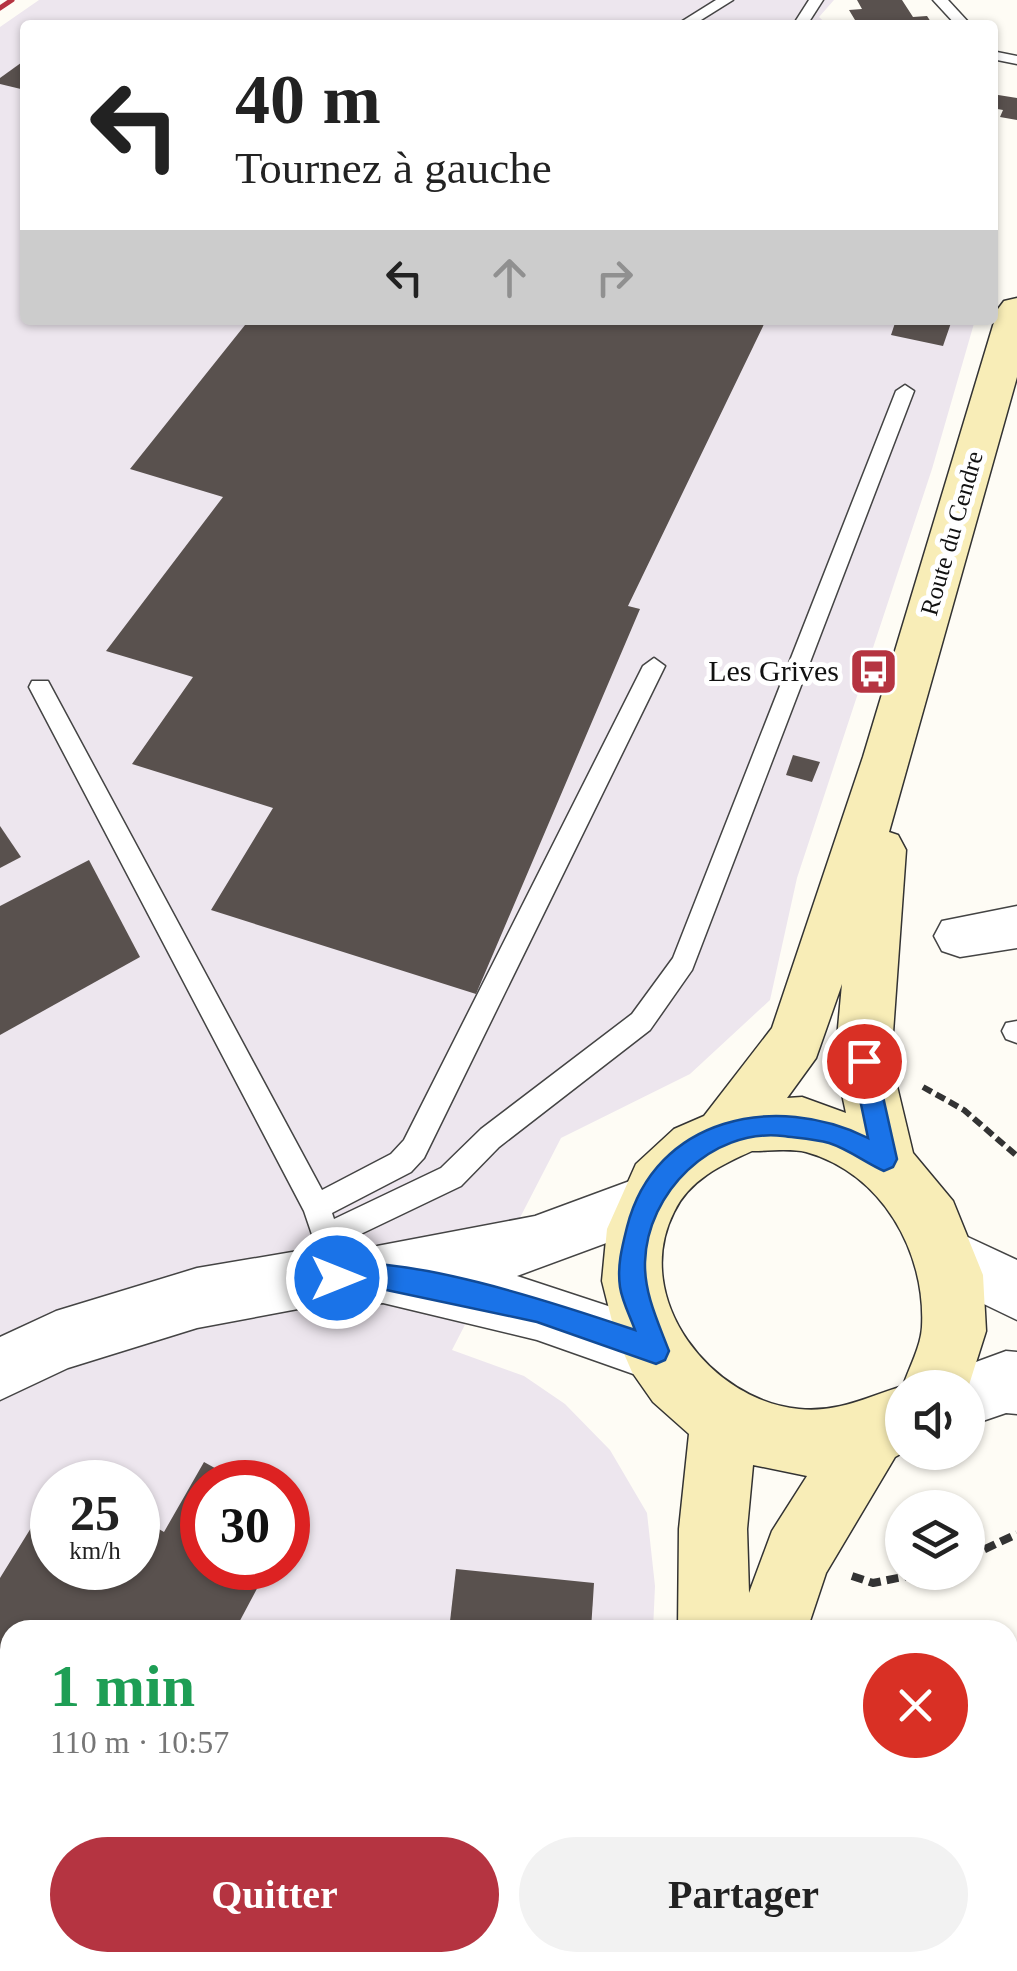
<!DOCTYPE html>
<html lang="fr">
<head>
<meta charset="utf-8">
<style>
  body { margin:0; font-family:"Times New Roman",serif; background:#f2f2f2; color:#222; height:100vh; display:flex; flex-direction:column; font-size:38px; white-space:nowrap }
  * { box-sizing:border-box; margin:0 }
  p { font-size:32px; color:#767676 }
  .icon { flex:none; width:55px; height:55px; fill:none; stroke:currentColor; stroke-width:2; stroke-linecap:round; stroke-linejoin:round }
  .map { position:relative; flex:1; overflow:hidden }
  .sheet { position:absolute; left:0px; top:1620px; width:1018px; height:352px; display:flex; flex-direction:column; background:#fff; border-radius:30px 30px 0 0; box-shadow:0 2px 8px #0004 }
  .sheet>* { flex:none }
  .hud { position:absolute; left:20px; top:20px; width:978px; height:305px; border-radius:10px; box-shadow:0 2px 8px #0004; background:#fff; color:#222; overflow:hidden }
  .tools { position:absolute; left:885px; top:1370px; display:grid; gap:20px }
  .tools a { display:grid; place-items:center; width:100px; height:100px; border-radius:50%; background:#fff; box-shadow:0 2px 8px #0004; font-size:50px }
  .speed { position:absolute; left:30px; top:1460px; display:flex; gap:20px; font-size:50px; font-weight:700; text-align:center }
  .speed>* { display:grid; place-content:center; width:130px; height:130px; border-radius:50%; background:#fff; box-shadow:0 2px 8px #0004; line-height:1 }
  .speed small { font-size:25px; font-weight:400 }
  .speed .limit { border:15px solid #d22; background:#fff; color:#111 }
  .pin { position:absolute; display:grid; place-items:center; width:85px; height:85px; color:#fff; margin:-42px; border:5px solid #fff; border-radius:50%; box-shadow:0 2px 10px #0007 }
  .me { position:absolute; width:110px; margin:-55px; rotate:90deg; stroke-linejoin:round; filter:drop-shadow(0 0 8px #0008) }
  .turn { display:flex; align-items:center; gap:35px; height:210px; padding:0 50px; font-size:45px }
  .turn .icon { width:130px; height:130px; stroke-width:2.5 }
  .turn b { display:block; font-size:70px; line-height:85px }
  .lanes { display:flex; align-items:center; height:95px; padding:0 50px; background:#0003; justify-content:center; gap:50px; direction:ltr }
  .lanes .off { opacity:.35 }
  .round { display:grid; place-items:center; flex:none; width:105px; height:105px; border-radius:52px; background:#f2f2f2 }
  .overview { display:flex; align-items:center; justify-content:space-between; height:170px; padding:0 50px }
  h1 { font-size:60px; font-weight:600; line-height:75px; color:#1e9e55 }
  .button { display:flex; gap:20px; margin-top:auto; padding:20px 50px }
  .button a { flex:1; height:115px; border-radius:60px; background:#b53441; color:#fff; font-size:40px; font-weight:600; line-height:115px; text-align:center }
  .button a+a { background:#f2f2f2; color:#222 }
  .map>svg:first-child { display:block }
  .industrial { fill:#ede6ee; fill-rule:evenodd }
  .building { fill:#59514e }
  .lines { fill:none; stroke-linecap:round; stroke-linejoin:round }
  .service-casing { stroke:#444; stroke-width:3 }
  .minor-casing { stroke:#444; stroke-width:3 }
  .secondary-casing { stroke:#333; stroke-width:3 }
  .path-far1 { stroke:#333; stroke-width:6; stroke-dasharray:10 5; stroke-linecap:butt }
  .path { stroke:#333; stroke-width:8; stroke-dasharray:12 6; stroke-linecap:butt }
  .service { fill:#fff; fill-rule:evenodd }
  .minor { fill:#fff; fill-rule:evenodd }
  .secondary { fill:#f8edb7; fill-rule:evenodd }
  .rail { stroke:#b53441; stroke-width:5 }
  .route { fill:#1a73e8; stroke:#114b97; stroke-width:2.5 }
  .labels { text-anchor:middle; stroke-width:10; stroke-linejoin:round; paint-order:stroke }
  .far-street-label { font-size:25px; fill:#111; stroke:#fff }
  .poi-label { font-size:30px; fill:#111; stroke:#fff; text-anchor:end }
</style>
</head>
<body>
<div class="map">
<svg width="1017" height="1971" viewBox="0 0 1017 1971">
  <rect width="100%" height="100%" fill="#fefcf5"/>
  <path class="industrial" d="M39,0h795l-15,17 9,8h-803v295h950l-43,149 -135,409 -27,122 -80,74 -129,64 -109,212 72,26 41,28 45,46 37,63 8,73 -2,44h-643v332l610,1 -1,8h-619v-1944zM52,1482h86v86h-86zM202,1482h86v86h-86z"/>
  <g class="building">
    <polygon points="857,0 902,0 913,17 927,16 933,25 858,25 849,10 862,9"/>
    <polygon points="25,60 25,90 0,84 0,78"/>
    <polygon points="992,94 1017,98 1017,120 1000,117 1003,110 992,108"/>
    <polygon points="249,320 766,320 628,606 640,609 476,994 211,910 273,808 132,764 193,677 106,651 223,497 130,469"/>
    <polygon points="896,320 952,320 943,346 891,335"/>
    <polygon points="793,755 820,762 812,782 786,775"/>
    <polygon points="0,826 21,857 0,868"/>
    <polygon points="89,860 140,957 0,1035 0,906"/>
    <polygon points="204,1462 240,1482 202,1482 202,1568 268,1568 235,1630 10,1630 10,1759 0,1753 0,1578 52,1494 52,1568 138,1568 138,1517 164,1532"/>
    <polygon points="456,1569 594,1583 591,1630 449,1630"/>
    <polygon points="58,1962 300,1962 297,1971 53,1971"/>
    <polygon points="353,1962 517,1962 514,1971 354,1971"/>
  </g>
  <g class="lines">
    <defs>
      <g id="service">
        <polygon points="716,0 733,0 693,25 676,25"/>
        <polygon points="809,0 823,0 807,25 793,25"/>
        <polygon points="933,0 948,0 971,25 956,25"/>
        <polygon points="992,51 1017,56 1017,64 992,59"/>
        <polygon points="905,385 914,391 692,970 650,1030 499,1147 461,1186 342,1243 340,1258 330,1261 320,1258 304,1211 29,687 32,681 48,681 322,1190 391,1154 404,1140 643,666 654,658 665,666 424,1158 411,1172 332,1213 334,1219 441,1168 481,1129 632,1014 673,958 896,391"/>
        <polygon points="1017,1021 1017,1043 1006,1039 1002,1031 1006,1023"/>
      </g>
      <g id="minor">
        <polygon points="1017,906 1017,948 960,957 942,951 934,936 942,921"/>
        <polygon points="646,1175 666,1183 675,1202 666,1221 517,1276 678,1329 687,1351 678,1373 656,1382 537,1340 383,1303 298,1309 197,1328 68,1368 0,1400 0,1337 56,1311 197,1268 298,1251 377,1246 535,1216"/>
        <polygon points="957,1232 1017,1260 1017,1320 936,1281 927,1261 936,1241"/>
        <polygon points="1006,1351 1017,1352 1017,1414 1006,1413 968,1426 968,1388 940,1388 946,1373"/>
      </g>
      <g id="secondary">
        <path d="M1017,298v79l-128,455 9,3 8,15 -15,211 22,92 40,48 30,74 3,56 -18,57h-66l2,64 -9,5 -69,116 -19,57h-129l1,-101 10,-95 -36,-32 -21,-30 -17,-39 -13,-52 5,-52 29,-65 38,-35 30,-13 68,-88 91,-271 135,-448 6,-8zM842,984l-7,77 11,52 -44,-16 -15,1 29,-40zM752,1151c17,0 38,-3 54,1 76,21 120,100 116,175 -1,19 -13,41 -19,59 -36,11 -65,27 -104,23 -87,-8 -169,-110 -125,-197 15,-32 47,-47 78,-61zM753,1465l54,11 -35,55 -23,62 -2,-64z"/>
        <polygon points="647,1962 727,1962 726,1971 646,1971"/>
      </g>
    </defs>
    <use href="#service" class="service-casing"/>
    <use href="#minor" class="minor-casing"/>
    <use href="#secondary" class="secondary-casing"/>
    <polyline class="path-far1" points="923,1087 964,1110 1017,1156"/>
    <g class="path">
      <polyline points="968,1557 1017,1534"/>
      <polyline points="852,1576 873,1583 928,1572"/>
    </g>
    <use href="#service" class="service"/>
    <use href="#minor" class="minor"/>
    <use href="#secondary" class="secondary"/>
    <polyline class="rail" points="0,8 12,0"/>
  </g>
  <path class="route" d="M864,1051l8,3 3,7 22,98 -4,8 -9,4c-18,-8 -36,-22 -55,-28 -14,-4 -31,-5 -46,-7 -72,-8 -136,57 -138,126 -1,31 13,60 24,89l-4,9 -9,4 -119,-42 -160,-34 -40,2 -9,-4 -4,-8 4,-9c57,-24 245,40 307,61 -5,-14 -13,-29 -15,-43 -3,-21 2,-40 7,-60 28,-110 149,-135 241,-89l-16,-77 3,-7z"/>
  <defs>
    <symbol id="bus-square" viewBox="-11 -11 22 22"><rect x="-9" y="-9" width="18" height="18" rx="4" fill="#b53441" stroke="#fff"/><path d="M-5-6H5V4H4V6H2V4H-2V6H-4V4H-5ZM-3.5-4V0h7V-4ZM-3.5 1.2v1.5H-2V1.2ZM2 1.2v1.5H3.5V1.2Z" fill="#fff"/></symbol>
  </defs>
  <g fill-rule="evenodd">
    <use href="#bus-square" x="846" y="644" width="55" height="55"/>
  </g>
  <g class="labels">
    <g class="far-street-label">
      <text transform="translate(951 533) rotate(-74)" y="9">Route du Cendre</text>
    </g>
    <g class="poi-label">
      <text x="839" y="681">Les Grives</text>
    </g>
  </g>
</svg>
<div class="tools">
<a><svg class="icon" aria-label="sound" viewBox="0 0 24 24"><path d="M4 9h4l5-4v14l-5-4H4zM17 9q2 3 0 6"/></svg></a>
<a><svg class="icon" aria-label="layers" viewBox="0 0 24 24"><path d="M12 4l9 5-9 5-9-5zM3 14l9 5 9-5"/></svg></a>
</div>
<div class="speed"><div>25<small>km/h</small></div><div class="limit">30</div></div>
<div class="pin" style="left:864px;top:1061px;background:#d93025"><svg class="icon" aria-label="arrive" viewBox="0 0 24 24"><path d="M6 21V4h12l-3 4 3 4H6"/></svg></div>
<svg class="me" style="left:337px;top:1278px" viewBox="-20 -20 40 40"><circle r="17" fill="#1a73e8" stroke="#fff" stroke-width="3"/><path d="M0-11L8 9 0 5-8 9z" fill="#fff"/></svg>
<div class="hud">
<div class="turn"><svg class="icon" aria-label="left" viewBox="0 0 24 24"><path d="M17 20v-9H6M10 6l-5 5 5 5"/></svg><div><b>40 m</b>Tournez à gauche</div></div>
<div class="lanes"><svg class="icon" aria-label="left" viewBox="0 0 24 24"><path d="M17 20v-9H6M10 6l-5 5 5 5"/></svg><svg class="icon off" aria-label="ahead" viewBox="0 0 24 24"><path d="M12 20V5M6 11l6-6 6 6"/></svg><svg class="icon off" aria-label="right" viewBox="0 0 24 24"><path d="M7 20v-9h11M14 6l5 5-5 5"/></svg></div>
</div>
<section class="sheet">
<div class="overview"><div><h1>1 min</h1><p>110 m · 10:57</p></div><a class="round" style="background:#d93025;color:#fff"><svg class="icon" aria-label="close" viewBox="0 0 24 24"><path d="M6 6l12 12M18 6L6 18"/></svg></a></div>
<div class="button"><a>Quitter</a><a>Partager</a></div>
</section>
</div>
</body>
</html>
